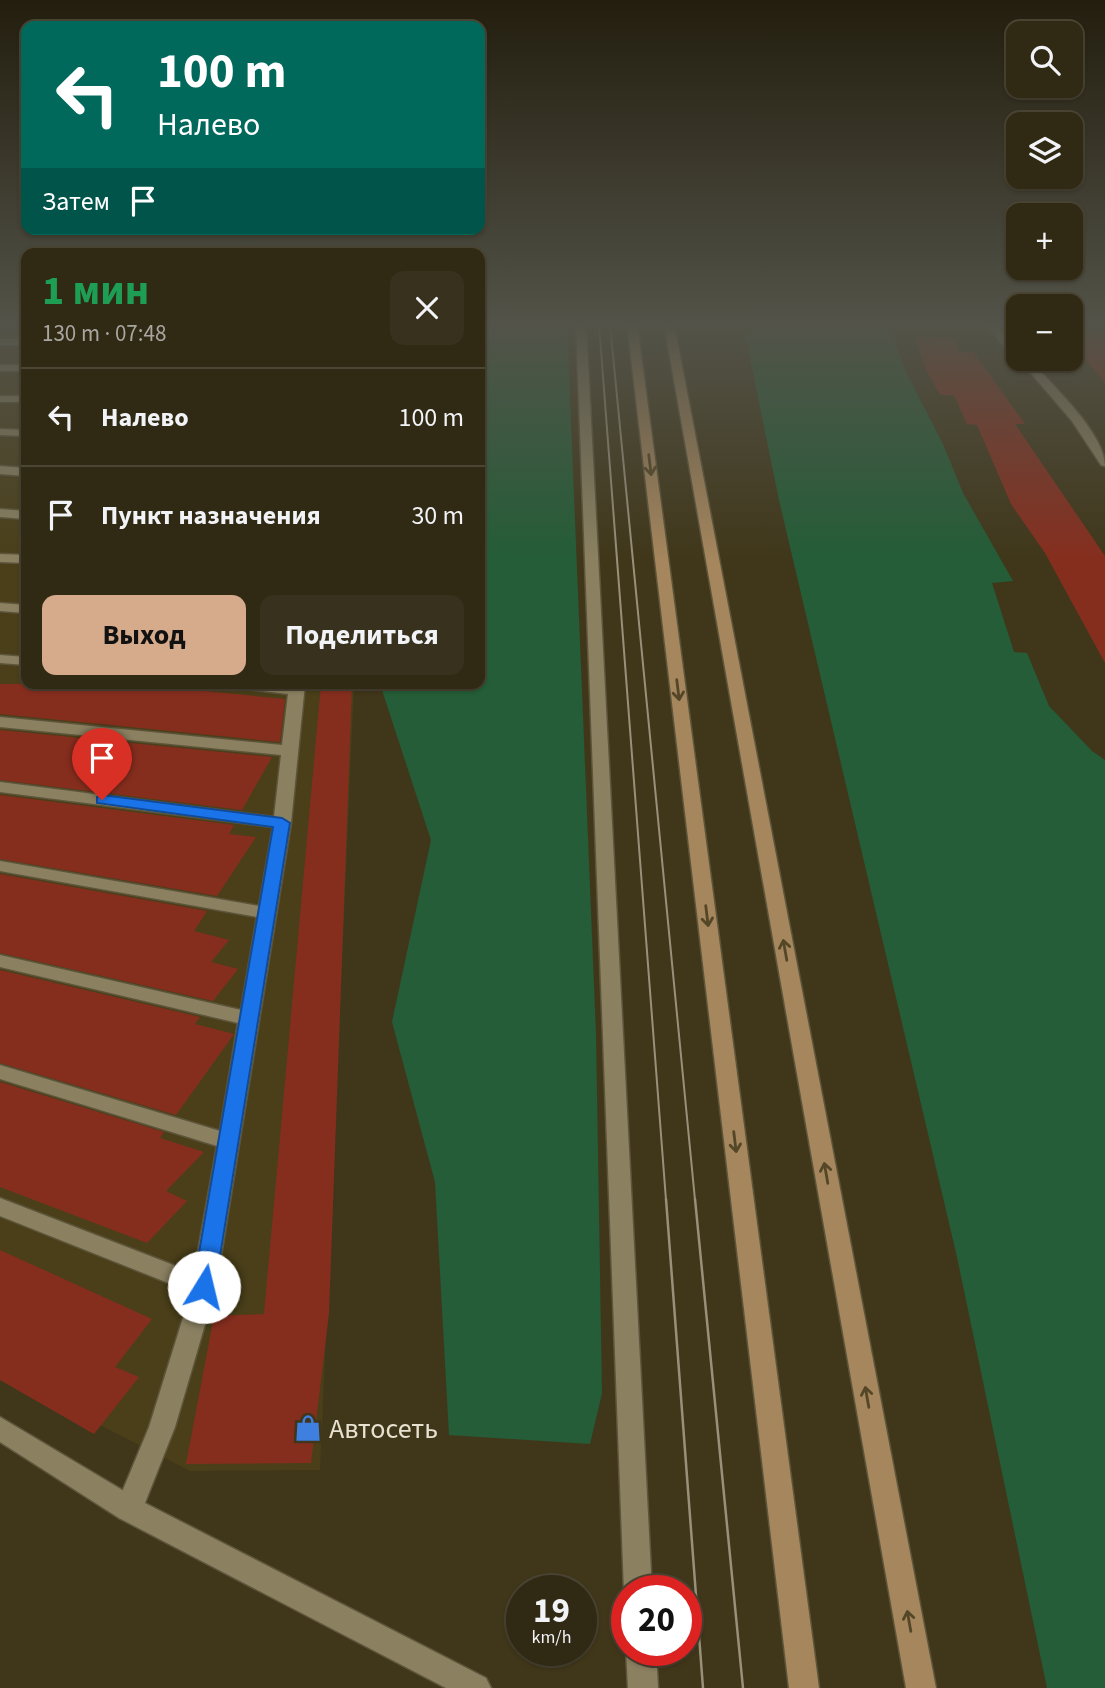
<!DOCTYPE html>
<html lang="ru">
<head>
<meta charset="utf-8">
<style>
  body { margin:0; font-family:"Source Sans 3",sans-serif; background:#38311d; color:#f1f3f6; height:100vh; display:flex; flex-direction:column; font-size:26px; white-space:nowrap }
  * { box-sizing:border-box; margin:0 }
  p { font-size:23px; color:#a8a6a0 }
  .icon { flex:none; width:38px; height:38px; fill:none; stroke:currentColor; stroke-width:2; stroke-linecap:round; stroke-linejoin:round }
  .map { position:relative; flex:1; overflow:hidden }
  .side { position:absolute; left:21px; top:248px; width:464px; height:441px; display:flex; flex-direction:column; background:#302914; border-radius:14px; box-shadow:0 2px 5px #0004,0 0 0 2px #4b4534 }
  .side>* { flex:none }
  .hud { position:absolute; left:21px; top:21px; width:464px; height:214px; border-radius:14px; box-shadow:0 2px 5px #0004,0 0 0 2px #4b4534; background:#00695c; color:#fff; overflow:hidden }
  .tools { position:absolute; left:1006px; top:21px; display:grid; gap:14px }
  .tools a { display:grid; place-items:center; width:77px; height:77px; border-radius:14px; background:#302914; box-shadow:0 2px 5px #0004,0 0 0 2px #4b4534; font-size:35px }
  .speed { position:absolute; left:506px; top:1575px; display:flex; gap:14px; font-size:35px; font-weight:700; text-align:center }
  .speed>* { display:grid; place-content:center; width:91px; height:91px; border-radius:50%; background:#302914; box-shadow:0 2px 5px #0004,0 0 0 2px #4b4534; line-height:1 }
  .speed small { font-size:18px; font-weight:400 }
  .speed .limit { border:10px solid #d22; background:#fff; color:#111 }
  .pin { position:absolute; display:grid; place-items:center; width:60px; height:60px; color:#fff; margin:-72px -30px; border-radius:50% 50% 50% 0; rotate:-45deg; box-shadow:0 0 7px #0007 }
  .pin .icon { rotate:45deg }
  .me { position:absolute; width:77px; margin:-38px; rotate:9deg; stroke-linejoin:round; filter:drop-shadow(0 0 5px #0008) }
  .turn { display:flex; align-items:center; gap:24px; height:147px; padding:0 21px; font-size:32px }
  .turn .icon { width:91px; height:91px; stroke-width:2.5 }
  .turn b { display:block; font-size:49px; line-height:60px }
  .then { display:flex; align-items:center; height:66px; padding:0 21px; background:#0003; gap:14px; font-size:26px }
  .round { display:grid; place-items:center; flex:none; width:74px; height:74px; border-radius:14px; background:#38311d }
  .headline { display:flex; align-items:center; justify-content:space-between; height:119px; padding:0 21px }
  h1 { font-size:42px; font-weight:700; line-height:52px; color:#1e9e55 }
  .button { display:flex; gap:14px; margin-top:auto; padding:14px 21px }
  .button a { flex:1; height:80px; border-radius:14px; background:#d6ab8b; color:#111; font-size:28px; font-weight:700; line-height:80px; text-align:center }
  .button a+a { background:#38311d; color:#f1f3f6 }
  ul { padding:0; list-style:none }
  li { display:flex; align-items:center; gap:21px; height:98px; padding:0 21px; border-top:2px solid #4b4534 }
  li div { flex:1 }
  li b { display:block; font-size:26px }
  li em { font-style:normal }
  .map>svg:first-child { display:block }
  .built { fill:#4a3f19 }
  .green { fill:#245d37 }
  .building { fill:#862e1e }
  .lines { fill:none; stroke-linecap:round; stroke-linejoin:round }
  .service-casing { stroke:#5d553b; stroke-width:3 }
  .minor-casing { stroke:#5d553b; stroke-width:3 }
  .secondary-casing { stroke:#5d553b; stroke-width:3 }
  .service { fill:#8b8161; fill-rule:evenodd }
  .minor { fill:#8b8161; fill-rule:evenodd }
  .secondary { fill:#a5865d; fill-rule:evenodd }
  .tram-far1 { stroke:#98907a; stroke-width:2 }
  .tram { stroke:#98907a; stroke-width:2.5 }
  .oneway { stroke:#544727 }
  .route { fill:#1a73e8; stroke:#114b97; stroke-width:2 }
  .labels { text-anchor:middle; stroke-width:6; stroke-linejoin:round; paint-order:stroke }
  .near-poi-label { font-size:28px; fill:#e7e1d0; stroke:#40371a; text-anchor:start }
</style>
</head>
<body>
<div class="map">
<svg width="1105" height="1688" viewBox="0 0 1105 1688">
  <rect width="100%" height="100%" fill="#40371a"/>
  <polygon class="built" points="0,324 26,324 26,684 354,684 320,1470 190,1471 0,1374"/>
  <g class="green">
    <polygon points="480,324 567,324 596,1034 602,1393 590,1444 449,1435 435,1182 392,1022 431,840 380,684 480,684"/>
    <polygon points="743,324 877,324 890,329 905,370 943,444 963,493 1013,581 992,583 1014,652 1027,653 1049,706 1092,751 1105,760 1105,1688 1047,1688 957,1257 779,500"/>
  </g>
  <g class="building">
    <polygon points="1071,324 1105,324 1105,383 1071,343"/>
    <polygon points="916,337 954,338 959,352 973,352 1025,424 1015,424 1105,556 1105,663 1045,553 1011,504 977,425 967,424 954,395 940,395 924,366"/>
    <polygon points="0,684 134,684 285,699 280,742 0,714"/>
    <polygon points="321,684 352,684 329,1313 311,1463 186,1464 214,1316 264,1314"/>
    <polygon points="0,730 272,757 242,810 0,780"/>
    <polygon points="0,795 234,825 229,834 256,837 217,896 0,859"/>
    <polygon points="0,874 207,911 194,931 229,940 211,962 238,969 213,1001 0,953"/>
    <polygon points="0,970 200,1017 195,1024 234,1034 176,1115 0,1063"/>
    <polygon points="0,1082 164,1132 160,1138 204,1152 166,1191 187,1201 147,1243 0,1187"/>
    <polygon points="0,1250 152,1319 115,1367 139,1377 94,1434 0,1380"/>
  </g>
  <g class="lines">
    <defs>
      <g id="service">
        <rect x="0" y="339" width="26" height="6"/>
        <rect x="0" y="365" width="26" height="6"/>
        <rect x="0" y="396" width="26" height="6"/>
        <polygon points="0,429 26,430 26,436 0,435"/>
        <polygon points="0,466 26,468 26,476 0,474"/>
        <polygon points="0,509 26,511 26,519 0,517"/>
        <polygon points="0,554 26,555 26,563 0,562"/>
        <polygon points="0,603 26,605 26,613 0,611"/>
        <polygon points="0,655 26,657 26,665 0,663"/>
        <polygon points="238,684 305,684 291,823 216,1287 175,1427 139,1518 129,1521 119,1518 115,1509 149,1427 191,1292 0,1216 0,1198 194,1273 217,1146 0,1079 0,1065 220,1131 238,1023 0,967 0,955 241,1010 257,917 0,871 0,861 259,906 273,827 0,792 0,782 274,817 281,755 0,727 0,717 282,745 288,694 245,689"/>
      </g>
      <g id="minor">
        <polygon points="576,324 586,324 652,1591 626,1591 626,1597 624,1591"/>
        <polygon points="984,324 995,324 1018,348 1018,357 1014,356"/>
        <path d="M1018,358l11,1c22,25 76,74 76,107l-4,-1 -29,-44z"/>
        <polygon points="0,1417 139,1500 486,1678 491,1688 446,1688 119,1518 0,1442"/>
        <polygon points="626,1650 656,1650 658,1688 628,1688"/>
      </g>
      <g id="secondary">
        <polygon points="627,324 637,324 819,1688 789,1688"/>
        <polygon points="664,324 674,324 936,1688 906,1688"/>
      </g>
    </defs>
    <use href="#service" class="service-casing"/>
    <use href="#minor" class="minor-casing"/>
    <use href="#secondary" class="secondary-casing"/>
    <use href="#service" class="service"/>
    <use href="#minor" class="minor"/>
    <use href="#secondary" class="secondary"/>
    <g class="tram-far1">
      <polyline points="599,324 666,1200"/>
      <polyline points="610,324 695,1200"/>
    </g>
    <g class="tram">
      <polyline points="666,1199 703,1688"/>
      <polyline points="695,1199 743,1688"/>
    </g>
  </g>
  <defs><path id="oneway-shaft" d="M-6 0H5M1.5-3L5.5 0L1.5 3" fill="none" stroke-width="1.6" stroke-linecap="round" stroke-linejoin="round" transform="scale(1.75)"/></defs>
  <g class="oneway">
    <use href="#oneway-shaft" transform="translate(650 465) rotate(83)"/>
    <use href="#oneway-shaft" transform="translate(678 690) rotate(83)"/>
    <use href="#oneway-shaft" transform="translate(707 916) rotate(83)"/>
    <use href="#oneway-shaft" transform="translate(785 950) rotate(-100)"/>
    <use href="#oneway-shaft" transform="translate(735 1142) rotate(83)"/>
    <use href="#oneway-shaft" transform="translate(826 1173) rotate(-100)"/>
    <use href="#oneway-shaft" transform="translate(867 1397) rotate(-100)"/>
    <use href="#oneway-shaft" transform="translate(909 1621) rotate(-100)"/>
  </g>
  <linearGradient id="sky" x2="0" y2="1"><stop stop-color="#231e0e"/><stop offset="0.58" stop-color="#535349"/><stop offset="1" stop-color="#535349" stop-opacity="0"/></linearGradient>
  <rect width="1105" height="560" fill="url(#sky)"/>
  <polygon class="route" points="102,795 282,818 290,823 215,1287 211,1293 204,1296 196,1293 193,1287 273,827 97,803 97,797"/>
  <defs>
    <symbol id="shop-bare" viewBox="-9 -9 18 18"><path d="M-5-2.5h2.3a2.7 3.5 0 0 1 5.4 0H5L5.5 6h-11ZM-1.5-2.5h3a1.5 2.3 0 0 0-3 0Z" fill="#3f7fe0" stroke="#40371a" stroke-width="2.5" paint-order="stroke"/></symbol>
  </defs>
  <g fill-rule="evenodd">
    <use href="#shop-bare" x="289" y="1409" width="38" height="38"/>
  </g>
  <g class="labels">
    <g class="near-poi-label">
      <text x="329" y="1438">Автосеть</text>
    </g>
  </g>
</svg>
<div class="tools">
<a><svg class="icon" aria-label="search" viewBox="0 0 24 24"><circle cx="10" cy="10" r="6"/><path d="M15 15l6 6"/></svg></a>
<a><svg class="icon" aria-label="layers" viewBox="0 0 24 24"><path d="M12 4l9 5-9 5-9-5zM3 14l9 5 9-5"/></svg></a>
<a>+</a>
<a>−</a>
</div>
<div class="speed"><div>19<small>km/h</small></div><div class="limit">20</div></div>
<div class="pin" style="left:102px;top:800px;background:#d93025"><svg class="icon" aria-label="arrive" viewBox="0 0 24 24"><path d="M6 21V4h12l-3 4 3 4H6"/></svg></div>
<svg class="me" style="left:204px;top:1287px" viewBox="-20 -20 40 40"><circle r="19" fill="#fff"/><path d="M0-13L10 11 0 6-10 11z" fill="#1a73e8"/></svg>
<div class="hud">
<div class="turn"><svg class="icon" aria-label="left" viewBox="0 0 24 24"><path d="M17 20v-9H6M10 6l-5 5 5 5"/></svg><div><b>100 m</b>Налево</div></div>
<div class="then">Затем<svg class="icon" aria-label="arrive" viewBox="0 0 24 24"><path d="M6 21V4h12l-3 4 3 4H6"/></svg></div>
</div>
<section class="side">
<div class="headline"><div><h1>1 мин</h1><p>130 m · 07:48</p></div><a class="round"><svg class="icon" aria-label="close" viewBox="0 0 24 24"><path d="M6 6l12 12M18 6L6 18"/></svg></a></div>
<ul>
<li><svg class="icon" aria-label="left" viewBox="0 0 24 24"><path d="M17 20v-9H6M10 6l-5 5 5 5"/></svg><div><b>Налево</b></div><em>100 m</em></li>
<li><svg class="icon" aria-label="arrive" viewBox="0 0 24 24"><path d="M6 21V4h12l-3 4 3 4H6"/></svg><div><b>Пункт назначения</b></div><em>30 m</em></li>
</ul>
<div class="button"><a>Выход</a><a>Поделиться</a></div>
</section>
</div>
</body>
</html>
